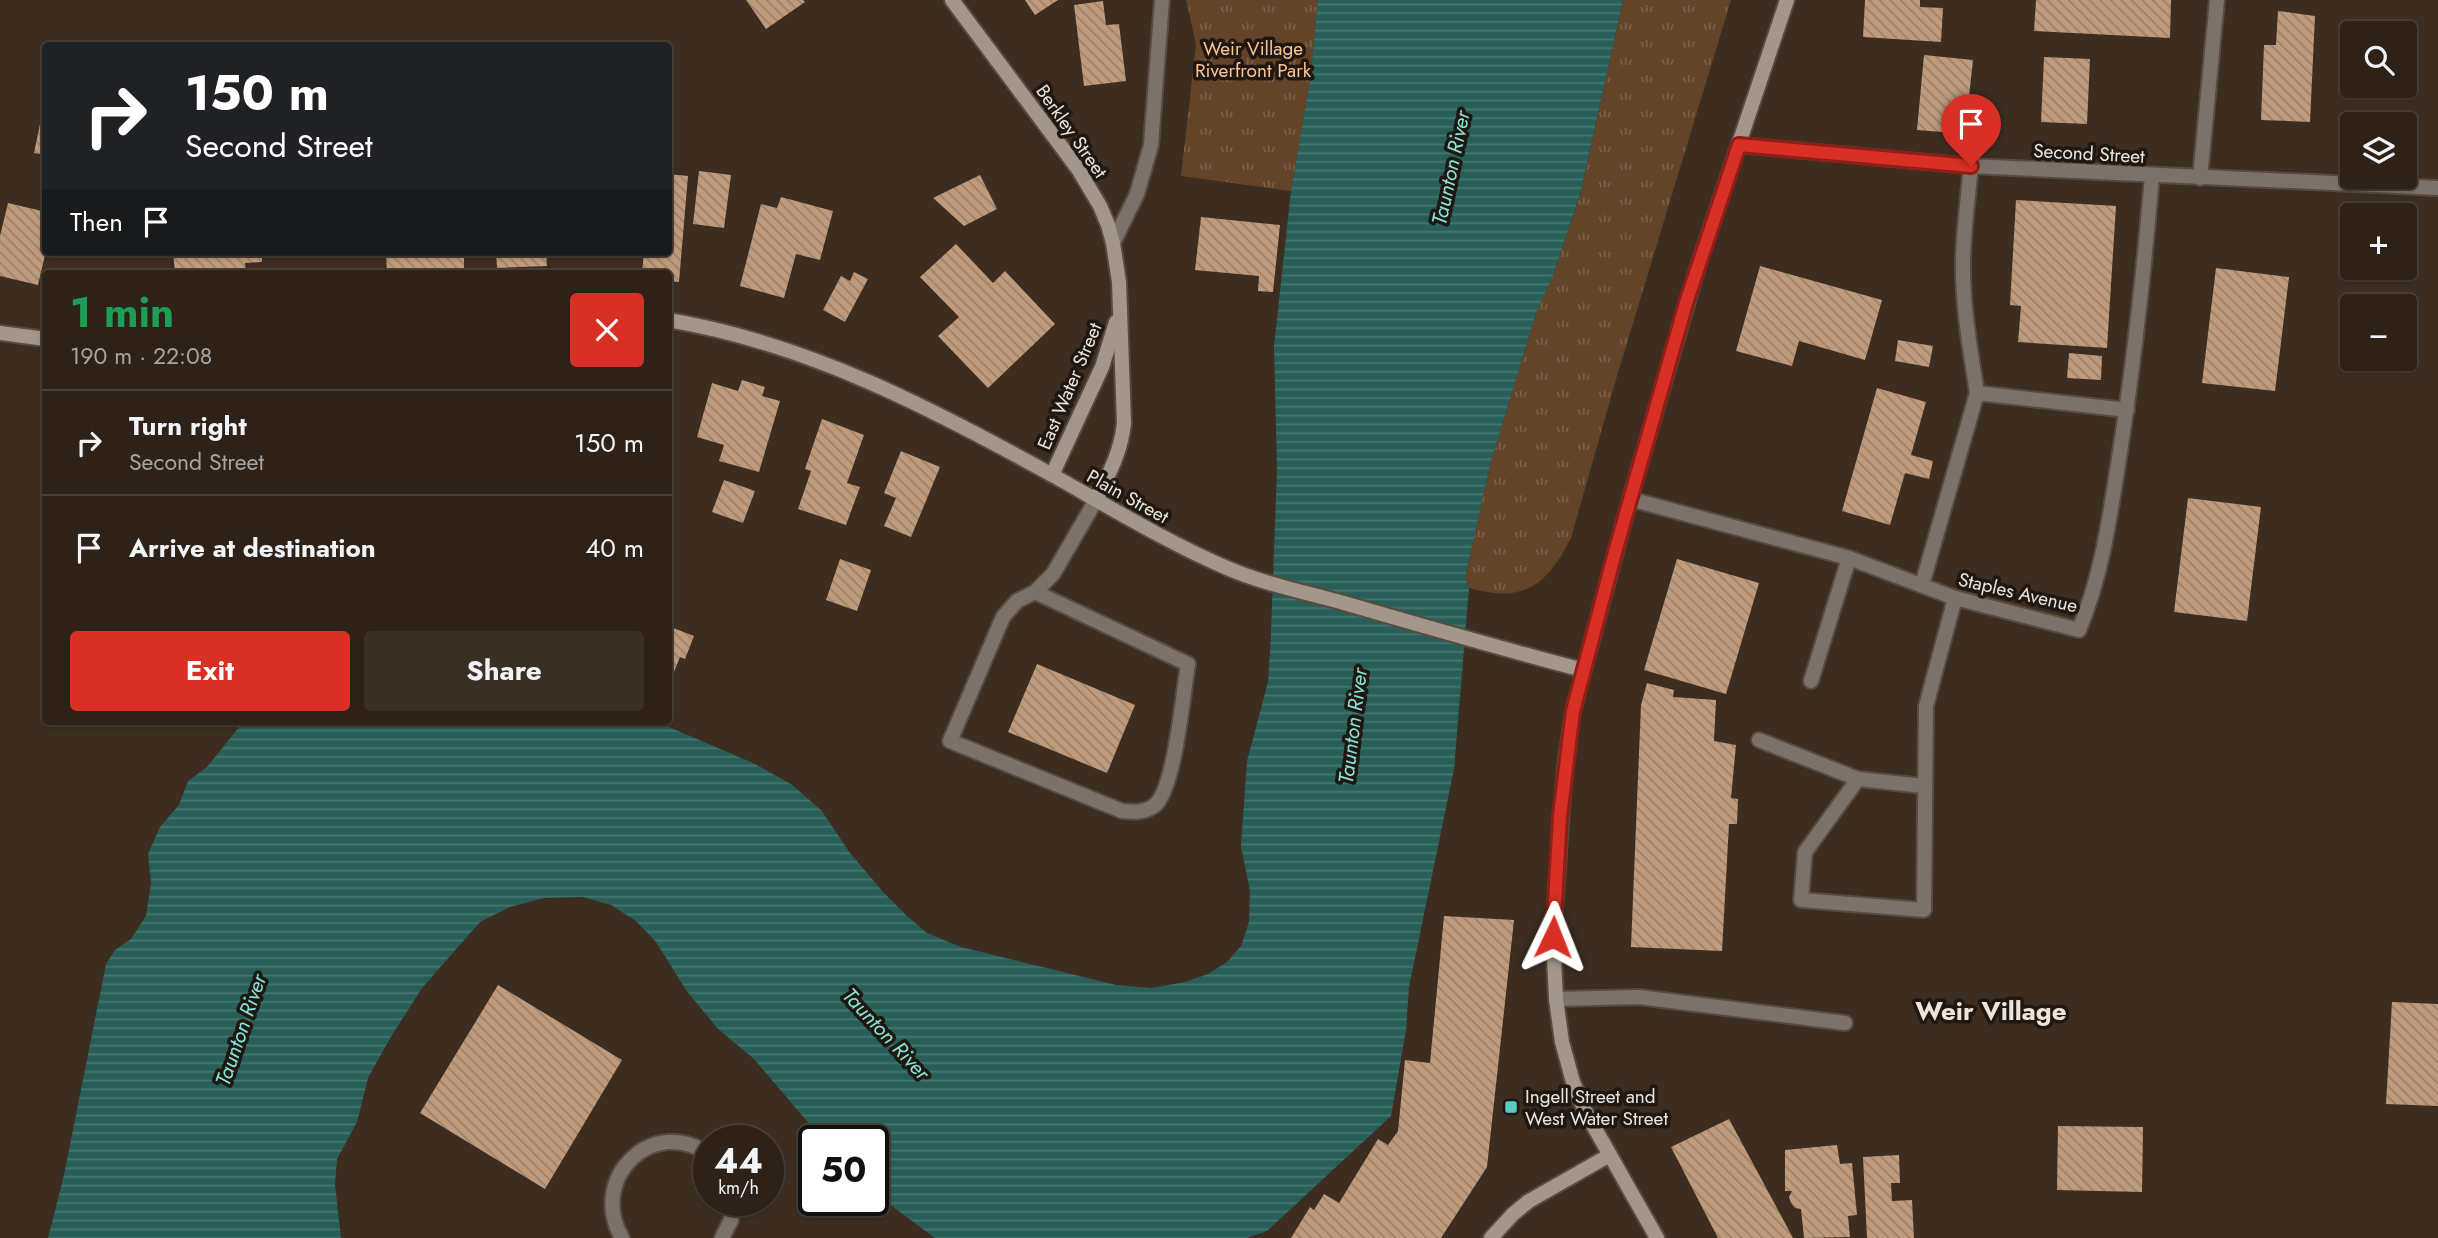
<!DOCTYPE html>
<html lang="en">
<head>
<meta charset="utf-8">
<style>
  body { margin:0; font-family:Jost,sans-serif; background:#3a2f25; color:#f1f3f6; height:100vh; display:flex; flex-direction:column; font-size:26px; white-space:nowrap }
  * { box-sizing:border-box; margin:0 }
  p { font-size:23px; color:#a7a4a2 }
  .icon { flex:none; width:38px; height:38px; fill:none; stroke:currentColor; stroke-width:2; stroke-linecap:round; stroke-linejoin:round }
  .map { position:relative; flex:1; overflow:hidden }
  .drawer { position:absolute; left:42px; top:270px; width:630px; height:455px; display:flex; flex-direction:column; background:#2e2218; border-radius:7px; box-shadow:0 2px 5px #0004,0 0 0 2px #493f37 }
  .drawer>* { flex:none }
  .banner { position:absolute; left:42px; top:42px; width:630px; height:214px; border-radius:7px; box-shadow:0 2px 5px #0004,0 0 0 2px #493f37; background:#202124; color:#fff; overflow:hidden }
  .fabs { position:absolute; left:2340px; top:21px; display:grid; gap:14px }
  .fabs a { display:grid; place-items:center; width:77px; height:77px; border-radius:7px; background:#2e2218; box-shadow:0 2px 5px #0004,0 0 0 2px #493f37; font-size:35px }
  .speed { position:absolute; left:693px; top:1125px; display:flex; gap:14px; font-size:35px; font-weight:700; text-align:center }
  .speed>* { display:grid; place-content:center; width:91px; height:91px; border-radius:50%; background:#2e2218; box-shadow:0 2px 5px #0004,0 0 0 2px #493f37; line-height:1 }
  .speed small { font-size:18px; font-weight:400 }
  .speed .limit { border:4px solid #111; border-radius:10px; background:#fff; color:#111 }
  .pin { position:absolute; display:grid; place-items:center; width:60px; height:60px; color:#fff; margin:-72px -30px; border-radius:50% 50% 50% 0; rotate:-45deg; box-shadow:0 0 7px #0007 }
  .pin .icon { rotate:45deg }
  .me { position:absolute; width:77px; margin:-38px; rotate:2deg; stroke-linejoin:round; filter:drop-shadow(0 0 5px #0008) }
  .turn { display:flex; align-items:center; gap:24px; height:147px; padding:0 28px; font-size:32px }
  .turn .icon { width:91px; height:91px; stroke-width:2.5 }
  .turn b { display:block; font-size:49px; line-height:60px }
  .then { display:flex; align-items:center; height:66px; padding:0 28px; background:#0003; gap:14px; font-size:26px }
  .round { display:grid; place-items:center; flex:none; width:74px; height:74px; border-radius:7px; background:#3a2f25 }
  .headline { display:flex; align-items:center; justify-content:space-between; height:119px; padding:0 28px }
  h1 { font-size:42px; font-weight:700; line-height:52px; color:#1e9e55 }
  .primary-button { display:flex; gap:14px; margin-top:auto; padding:14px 28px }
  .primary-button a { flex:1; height:80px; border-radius:7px; background:#d93025; color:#fff; font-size:28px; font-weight:700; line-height:80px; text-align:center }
  .primary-button a+a { background:#3a2f25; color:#f1f3f6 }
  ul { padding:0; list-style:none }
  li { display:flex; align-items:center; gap:21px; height:105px; padding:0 28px; border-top:2px solid #493f37 }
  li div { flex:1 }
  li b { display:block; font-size:26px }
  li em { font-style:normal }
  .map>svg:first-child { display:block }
  .grass { fill:url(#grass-tufts) }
  .water { fill:url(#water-rules) }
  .building { fill:url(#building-back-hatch) }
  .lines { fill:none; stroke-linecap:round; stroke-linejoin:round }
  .lane-casing { stroke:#594a3e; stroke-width:18 }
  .street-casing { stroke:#594a3e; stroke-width:18 }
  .secondary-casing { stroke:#594a3e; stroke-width:18 }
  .lane { stroke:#7a726b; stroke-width:14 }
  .street { stroke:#7a726b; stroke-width:14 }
  .secondary { stroke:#a3968b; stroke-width:14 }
  .route-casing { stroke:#8d1f18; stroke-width:18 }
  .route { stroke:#d93025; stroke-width:12 }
  .poi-dot { fill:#59cebe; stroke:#1f1711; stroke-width:2.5 }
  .labels { text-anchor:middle; stroke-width:7; stroke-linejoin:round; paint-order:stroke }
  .park-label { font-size:19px; fill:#fec594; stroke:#1f1711 }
  .street-label { font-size:19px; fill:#eee4db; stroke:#1f1711 }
  .poi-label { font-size:19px; fill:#eee4db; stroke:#1f1711; text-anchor:start }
  .water-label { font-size:21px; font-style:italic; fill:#88e4d6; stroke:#1f1711 }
  .district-label { font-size:26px; font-weight:bold; fill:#eee4db; stroke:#1f1711 }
</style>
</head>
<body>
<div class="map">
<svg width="2438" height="1238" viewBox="0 0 2438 1238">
  <defs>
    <pattern id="grass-tufts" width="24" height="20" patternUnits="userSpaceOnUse" patternTransform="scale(1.75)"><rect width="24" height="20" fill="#634428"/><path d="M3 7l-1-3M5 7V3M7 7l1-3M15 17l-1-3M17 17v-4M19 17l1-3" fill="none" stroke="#7a5f47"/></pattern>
    <pattern id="water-rules" width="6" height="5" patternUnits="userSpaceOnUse" patternTransform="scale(1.75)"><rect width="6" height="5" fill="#275f58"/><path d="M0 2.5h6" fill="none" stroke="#47766f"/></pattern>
    <pattern id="building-back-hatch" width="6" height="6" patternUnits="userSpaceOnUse" patternTransform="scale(1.75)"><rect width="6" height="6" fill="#bf9b7c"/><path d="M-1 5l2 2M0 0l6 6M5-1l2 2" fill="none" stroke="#9b816b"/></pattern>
  </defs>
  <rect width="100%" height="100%" fill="#3d2d20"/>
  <g class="grass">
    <polygon points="1186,0 1318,0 1310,82 1291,191 1181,176 1196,44"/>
    <path d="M1623,0h108l-114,376 -46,162c-25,49 -48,65 -102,50l-4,-10 25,-113 46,-152 17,-37 28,-84z"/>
  </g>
  <polygon class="water" points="1318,0 1623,0 1581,191 1553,276 1536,313 1490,465 1465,578 1469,588 1454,769 1409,987 1406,1030 1391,1116 1267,1231 1247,1238 935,1238 873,1192 873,1141 824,1141 753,1058 718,1029 686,990 656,942 636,921 611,905 583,897 544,898 510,907 480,922 422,988 392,1035 368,1078 357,1122 337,1159 335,1184 341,1238 48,1238 64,1175 106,964 115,950 131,939 146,916 151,883 148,854 160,827 179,805 188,781 207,767 244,721 655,721 753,763 791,784 821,810 850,853 884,893 907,916 927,933 961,947 1116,985 1152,988 1185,982 1208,974 1227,962 1241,946 1249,922 1250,891 1241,846 1247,761 1268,682 1271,633 1277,471 1274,346 1291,191 1310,81"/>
  <g class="building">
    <polygon points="746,0 803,0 805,2 766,29"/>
    <polygon points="1025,0 1058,0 1035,15"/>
    <polygon points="1865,0 1920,0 1920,7 1943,8 1941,42 1863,37"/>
    <polygon points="2036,0 2171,0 2170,38 2034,31"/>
    <polygon points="1103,1 1106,25 1119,24 1126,81 1084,86 1074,5"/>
    <polygon points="2278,11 2315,16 2310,122 2261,120 2264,45 2276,45"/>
    <polygon points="1924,55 1973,60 1968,106 1984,108 1981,135 1917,130"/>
    <polygon points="2044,57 2090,59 2087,124 2041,122"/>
    <polygon points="41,119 46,120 46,155 34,153"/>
    <polygon points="699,171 731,175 724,228 693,224"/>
    <polygon points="668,174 688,176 679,282 668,281 668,273 642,273 644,252 668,252"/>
    <polygon points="980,175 997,209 964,226 933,198"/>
    <polygon points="781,197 833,211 820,260 796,254 784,298 740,286 761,204 777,208"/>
    <polygon points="2016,200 2116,206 2107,348 2018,342 2021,306 2010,305"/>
    <polygon points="8,203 46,212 46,252 56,252 54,258 45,255 38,285 0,276 0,236"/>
    <polygon points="1201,217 1280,225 1273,292 1258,291 1259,276 1195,270"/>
    <polygon points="956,244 993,283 1005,271 1055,324 988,388 938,336 959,317 920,277"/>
    <polygon points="173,252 262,252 262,262 245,263 246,273 175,273"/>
    <polygon points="386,252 464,252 464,271 387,273"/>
    <polygon points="496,252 546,252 547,266 497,268"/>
    <polygon points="1760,266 1882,300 1865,360 1799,341 1792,366 1736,351"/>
    <polygon points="2216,268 2289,277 2275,391 2202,383"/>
    <polygon points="854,272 868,279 845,322 823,310 841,276 850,281"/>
    <polygon points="1898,340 1933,346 1929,367 1895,361"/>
    <polygon points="2069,353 2102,356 2101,380 2067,378"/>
    <polygon points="742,380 765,387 762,396 780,401 759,472 719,461 724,445 697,437 712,383 738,391"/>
    <polygon points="1877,388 1926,402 1911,455 1933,461 1929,479 1905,473 1890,525 1842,511"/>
    <polygon points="822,419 864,435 847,483 860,487 846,525 798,509 811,471 805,469"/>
    <polygon points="901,451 940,467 911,537 884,526 896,498 884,493"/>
    <polygon points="724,480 755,491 743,523 712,512"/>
    <polygon points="2188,498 2261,507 2247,621 2174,612"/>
    <polygon points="840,559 871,570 857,611 826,600"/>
    <polygon points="1677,559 1759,583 1726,694 1644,670"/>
    <polygon points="668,626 694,636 685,659 680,657 672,677 668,675"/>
    <polygon points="1037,664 1135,705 1107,773 1008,732"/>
    <polygon points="1647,683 1674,690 1673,697 1716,700 1714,741 1736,745 1731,798 1738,799 1737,824 1729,824 1722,951 1631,947 1641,705"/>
    <polygon points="1444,916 1514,920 1487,1167 1441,1238 1291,1238 1310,1207 1314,1210 1324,1194 1339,1203 1378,1139 1388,1145 1398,1131 1405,1060 1430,1063"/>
    <polygon points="498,985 622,1060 545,1189 420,1113"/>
    <polygon points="2392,1002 2438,1004 2438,1106 2386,1104"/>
    <polygon points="1729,1119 1793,1238 1718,1238 1671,1147"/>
    <polygon points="2058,1126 2143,1127 2142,1192 2057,1190"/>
    <polygon points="1837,1145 1840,1164 1852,1163 1857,1215 1848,1216 1850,1237 1804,1238 1801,1209 1795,1208 1791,1203 1789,1197 1792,1191 1785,1191 1785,1150"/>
    <polygon points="1899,1155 1900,1183 1891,1183 1892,1201 1912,1200 1914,1238 1867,1238 1863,1157"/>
  </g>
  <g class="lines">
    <defs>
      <g id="lane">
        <path d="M1971,166c-3,31 -7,62 -8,92 -1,46 7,90 14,135"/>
        <polyline points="2200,178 2217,0"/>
        <polyline points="1922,585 1977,393 2127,410"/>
        <path d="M1035,592l153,72c-5,29 -13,126 -34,142 -10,7 -21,6 -32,5l-172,-70 53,-124 14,-16z"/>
        <polyline points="1035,592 1053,574 1096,500"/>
        <polyline points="1811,681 1849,558"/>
        <polyline points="1759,740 1858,779 1924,786"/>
        <polyline points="1858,779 1805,852 1801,900 1924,910 1926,706 1955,598"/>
        <polyline points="1556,999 1639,997 1845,1023"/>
        <path d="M622,1238c-35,-61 33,-124 87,-83"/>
        <polyline points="722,1238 731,1220 733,1200"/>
      </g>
      <g id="street">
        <polyline points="1739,145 1971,166 2438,188"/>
        <polyline points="1113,243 1137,194 1151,145 1162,0"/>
        <path d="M1630,499l219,59 106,40 124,32c23,-55 31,-114 40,-172 15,-94 25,-188 33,-282"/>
      </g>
      <g id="secondary">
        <path d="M952,0l126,169 22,37 8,19 5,18 6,39 5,141c-3,29 -15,51 -28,77"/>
        <path d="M668,320c139,23 265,89 386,156 57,32 113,66 173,92 37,16 78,24 117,35 79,23 159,46 239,67"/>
        <polyline points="0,333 46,339"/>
        <polyline points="1052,475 1102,367 1116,322"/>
        <polyline points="1491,1238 1513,1214 1529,1201 1608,1156"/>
        <polyline points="1657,1238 1585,1111 1573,1082 1562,1042 1556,999 1553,937 1565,767 1573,711 1630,499 1699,263 1787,0"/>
      </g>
    </defs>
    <use href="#lane" class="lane-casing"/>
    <use href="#street" class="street-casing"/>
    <use href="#secondary" class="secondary-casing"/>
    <use href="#lane" class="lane"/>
    <use href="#street" class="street"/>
    <use href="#secondary" class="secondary"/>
  </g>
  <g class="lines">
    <defs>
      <polyline id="route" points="1553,937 1560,816 1573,711 1614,556 1686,303 1739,145 1971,166"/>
    </defs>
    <use href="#route" class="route-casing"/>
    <use href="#route" class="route"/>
  </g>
  <rect class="poi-dot" x="1504" y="1100" width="14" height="14" rx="3.5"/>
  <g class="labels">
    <g class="park-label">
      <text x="1253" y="55">Weir Village<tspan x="1253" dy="22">Riverfront Park</tspan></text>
    </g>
    <g class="street-label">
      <text transform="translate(1072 131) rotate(55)" y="7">Berkley Street</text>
      <text transform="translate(2089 153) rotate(3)" y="7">Second Street</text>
      <text transform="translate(1069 386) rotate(-67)" y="7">East Water Street</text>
      <text transform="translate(1128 496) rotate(29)" y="7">Plain Street</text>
      <text transform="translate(2018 592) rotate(13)" y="7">Staples Avenue</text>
    </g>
    <g class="poi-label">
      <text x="1525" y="1103">Ingell Street and<tspan x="1525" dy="22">West Water Street</tspan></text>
    </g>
    <g class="water-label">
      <text transform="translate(1451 168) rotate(-78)" y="7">Taunton River</text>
      <text transform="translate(1353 726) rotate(-83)" y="7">Taunton River</text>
      <text transform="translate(241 1030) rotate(-71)" y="7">Taunton River</text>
      <text transform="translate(886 1034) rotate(47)" y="7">Taunton River</text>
    </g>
    <g class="district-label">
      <text x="1991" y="1020">Weir Village</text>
    </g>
  </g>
</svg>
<div class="fabs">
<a><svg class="icon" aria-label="search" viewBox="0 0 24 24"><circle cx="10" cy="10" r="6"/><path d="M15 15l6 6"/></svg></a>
<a><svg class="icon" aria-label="layers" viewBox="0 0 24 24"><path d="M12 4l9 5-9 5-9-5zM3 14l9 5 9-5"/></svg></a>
<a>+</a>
<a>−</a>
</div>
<div class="speed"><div>44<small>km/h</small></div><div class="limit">50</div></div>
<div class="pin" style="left:1971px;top:166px;background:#d93025"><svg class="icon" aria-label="arrive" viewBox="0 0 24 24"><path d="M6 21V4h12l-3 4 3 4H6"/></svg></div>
<svg class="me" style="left:1553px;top:937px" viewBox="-20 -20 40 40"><path d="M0-17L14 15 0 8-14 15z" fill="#d93025" stroke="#fff" stroke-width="4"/></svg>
<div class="banner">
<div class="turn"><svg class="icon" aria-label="right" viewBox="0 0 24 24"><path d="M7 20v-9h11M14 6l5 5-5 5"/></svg><div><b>150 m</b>Second Street</div></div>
<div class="then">Then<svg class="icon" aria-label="arrive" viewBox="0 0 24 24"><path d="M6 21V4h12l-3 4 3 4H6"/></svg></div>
</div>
<section class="drawer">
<div class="headline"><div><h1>1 min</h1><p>190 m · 22:08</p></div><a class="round" style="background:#d93025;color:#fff"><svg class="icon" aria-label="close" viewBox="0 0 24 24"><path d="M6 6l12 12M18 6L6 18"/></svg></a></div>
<ul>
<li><svg class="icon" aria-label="right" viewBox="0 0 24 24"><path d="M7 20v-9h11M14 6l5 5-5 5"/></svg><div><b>Turn right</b><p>Second Street</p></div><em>150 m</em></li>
<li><svg class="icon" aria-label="arrive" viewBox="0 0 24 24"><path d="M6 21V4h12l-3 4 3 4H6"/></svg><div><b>Arrive at destination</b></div><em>40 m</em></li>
</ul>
<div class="primary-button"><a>Exit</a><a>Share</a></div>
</section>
</div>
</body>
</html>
